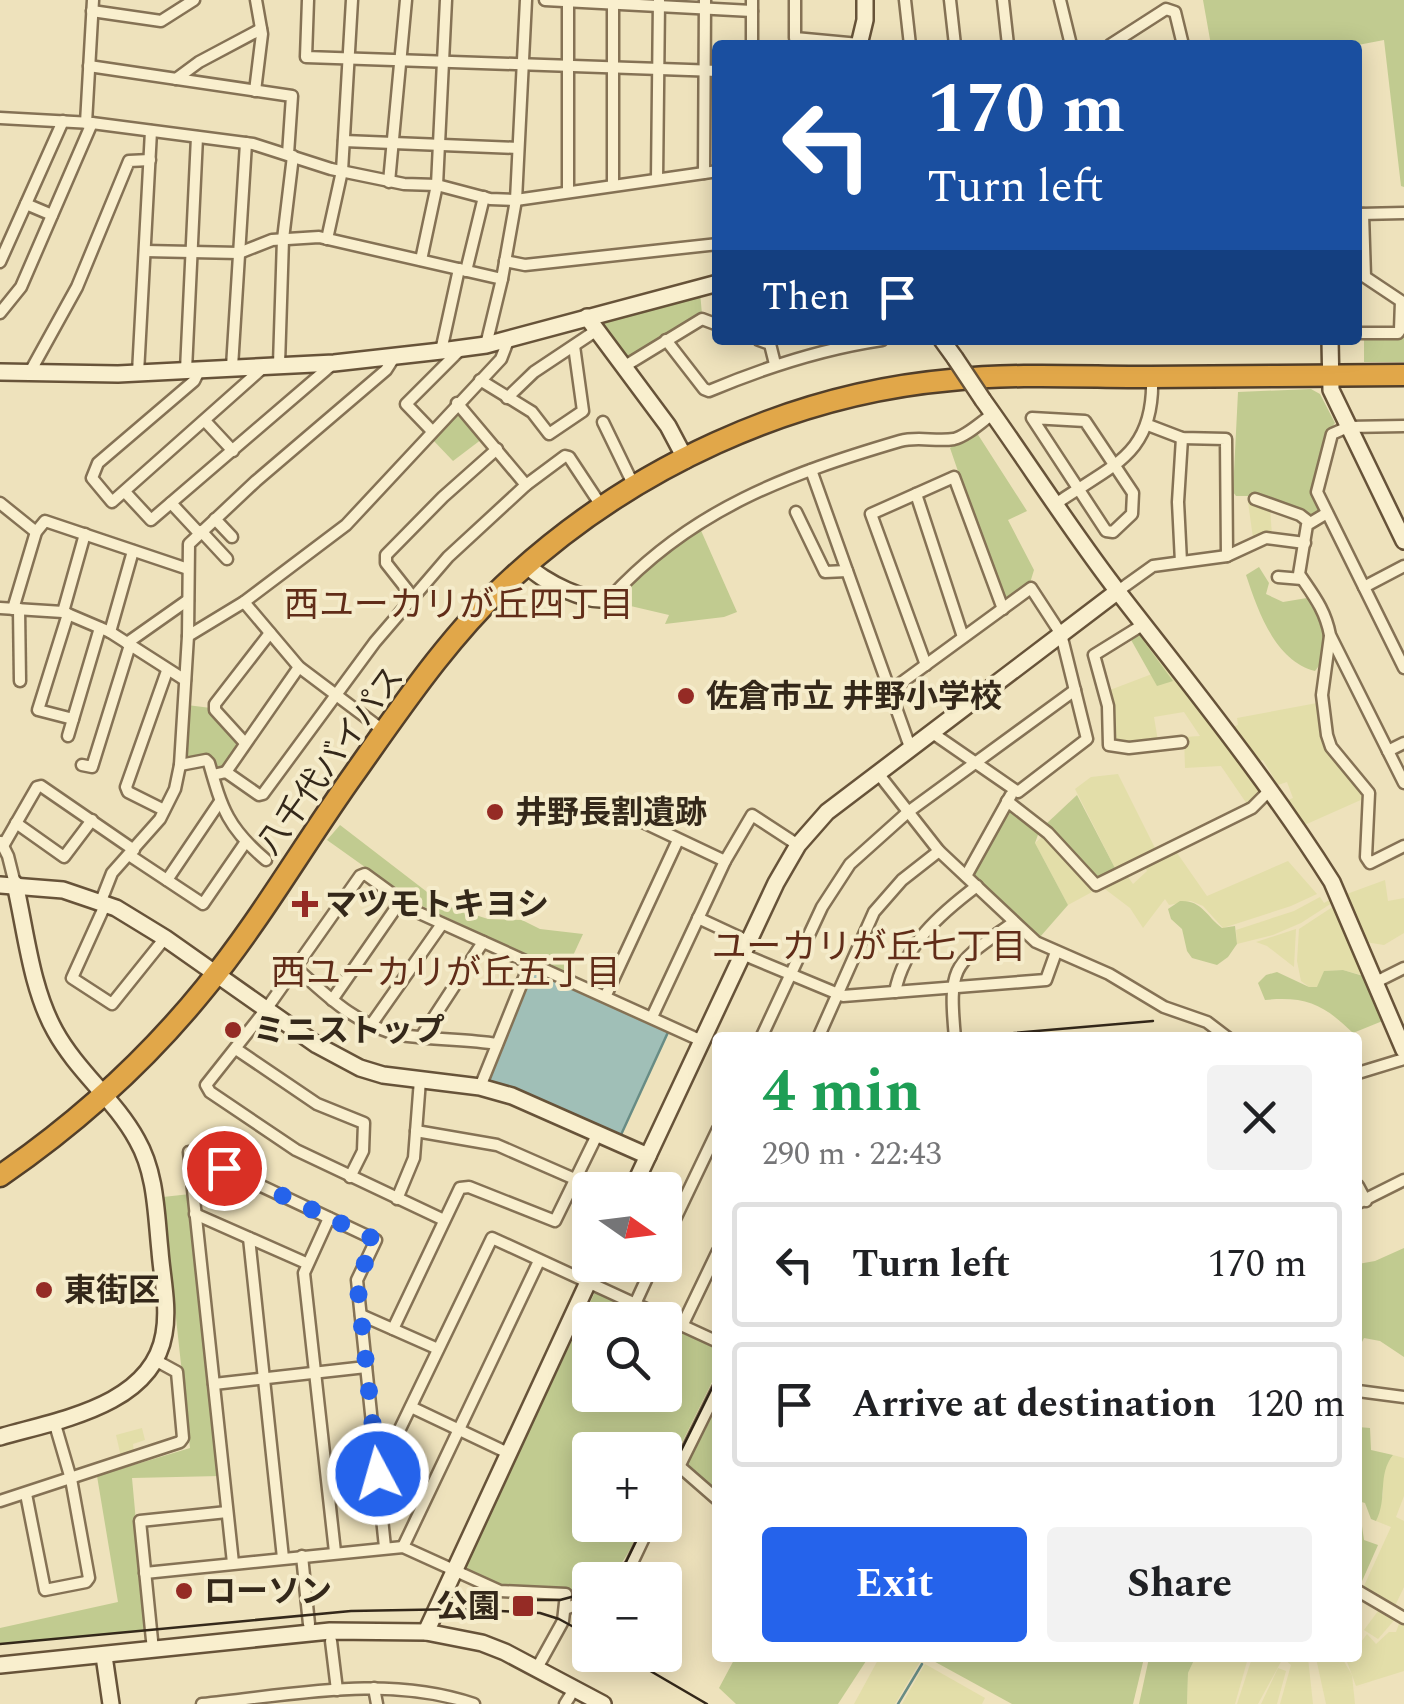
<!DOCTYPE html>
<html lang="en">
<head>
<meta charset="utf-8">
<style>
  body { margin:0; font-family:Spectral,"Noto Sans JP",serif; background:#f2f2f2; color:#202124; height:100vh; display:flex; flex-direction:column; font-size:38px; white-space:nowrap }
  * { box-sizing:border-box; margin:0 }
  p { font-size:32px; color:#757577 }
  .icon { flex:none; width:55px; height:55px; fill:none; stroke:currentColor; stroke-width:2; stroke-linecap:round; stroke-linejoin:round }
  .map { position:relative; flex:1; overflow:hidden }
  .details { position:absolute; left:712px; top:1032px; width:650px; height:630px; display:flex; flex-direction:column; background:#fff; border-radius:10px; box-shadow:0 5px 25px #0003 }
  .details>* { flex:none }
  .banner { position:absolute; left:712px; top:40px; width:650px; height:305px; border-radius:10px; box-shadow:0 5px 25px #0003; background:#1a4fa0; color:#fff; overflow:hidden }
  .needle { width:65px; rotate:104deg }
  .controls { position:absolute; left:572px; top:1172px; display:grid; gap:20px }
  .controls a { display:grid; place-items:center; width:110px; height:110px; border-radius:10px; background:#fff; box-shadow:0 5px 25px #0003; font-size:50px }
  .pin { position:absolute; display:grid; place-items:center; width:85px; height:85px; color:#fff; margin:-42px; border:5px solid #fff; border-radius:50%; box-shadow:0 2px 10px #0007 }
  .me { position:absolute; width:110px; margin:-55px; rotate:354deg; stroke-linejoin:round; filter:drop-shadow(0 0 8px #0008) }
  .turn { display:flex; align-items:center; gap:35px; height:210px; padding:0 50px; font-size:45px }
  .turn .icon { width:130px; height:130px; stroke-width:2.5 }
  .turn b { display:block; font-size:70px; line-height:85px }
  .then { display:flex; align-items:center; height:95px; padding:0 50px; background:#0003; gap:20px; font-size:38px }
  .round { display:grid; place-items:center; flex:none; width:105px; height:105px; border-radius:10px; background:#f2f2f2 }
  .summary { display:flex; align-items:center; justify-content:space-between; height:170px; padding:0 50px }
  h1 { font-size:60px; font-weight:700; line-height:75px; color:#1e9e55 }
  .button { display:flex; gap:20px; margin-top:auto; padding:20px 50px }
  .button a { flex:1; height:115px; border-radius:10px; background:#2563eb; color:#fff; font-size:40px; font-weight:700; line-height:115px; text-align:center }
  .button a+a { background:#f2f2f2; color:#202124 }
  ul { padding:0; list-style:none }
  li { display:flex; align-items:center; gap:30px; height:125px; margin:0 20px 15px; padding:0 30px; border:5px solid #e0e0e0; border-radius:10px }
  li div { flex:1 }
  li b { display:block; font-size:38px }
  li em { font-style:normal }
  .map>svg:first-child { display:block }
  .farmland { fill:#e3dea9 }
  .green { fill:#c1cb90 }
  .water { fill:#a0bfb7; stroke:#688c85; stroke-width:2.5 }
  .lines { fill:none; stroke-linecap:round; stroke-linejoin:round }
  .stream { stroke:#688c85; stroke-width:2.5 }
  .street-casing { stroke:#857255; stroke-width:15 }
  .secondary-casing { stroke:#675339; stroke-width:20 }
  .highway-casing { stroke:#523f2a; stroke-width:25 }
  .street { stroke:#f9efce; stroke-width:10 }
  .secondary { stroke:#f9efce; stroke-width:15 }
  .highway { stroke:#e1a749; stroke-width:20 }
  .tram { stroke:#34281a; stroke-width:2.5 }
  .secondary-bridge-casing { stroke:#675339; stroke-width:20; stroke-linecap:butt }
  .secondary-bridge { stroke:#f9efce; stroke-width:15 }
  .route { stroke:#2563eb; stroke-width:18; stroke-dasharray:0 32.4 }
  .poi-dot { fill:#952b25; stroke:#f5eccb; stroke-width:4 }
  .labels { text-anchor:middle; stroke-width:8; stroke-linejoin:round; paint-order:stroke }
  .poi-label { font-size:32px; font-weight:bold; fill:#34281a; stroke:#f5eccb; text-anchor:start }
  .street-label { font-size:32px; fill:#34281a; stroke:#f5eccb }
  .neighbourhood-label { font-size:35px; fill:#612d19; stroke:#f5eccb }
</style>
</head>
<body>
<div class="map">
<svg width="1404" height="1704" viewBox="0 0 1404 1704">
  <rect width="100%" height="100%" fill="#eee2bc"/>
  <g class="farmland">
    <polygon points="1248,502 1270,508 1272,535 1253,538"/>
    <polygon points="1140,630 1262,785 1257,797 1247,804 1221,766 1185,768 1184,737 1200,736 1184,712 1154,717 1158,741 1129,744 1113,742 1115,709 1110,690 1152,674 1137,632"/>
    <polygon points="1317,703 1327,749 1364,793 1363,799 1300,827 1283,802 1293,798 1287,782 1278,785 1263,760 1255,762 1229,728 1238,725 1237,718"/>
    <polygon points="1118,774 1156,850 1116,870 1075,789 1091,777"/>
    <polygon points="1044,835 1046,837 1092,892 1068,905 1035,843"/>
    <polygon points="1175,850 1207,896 1288,861 1317,894 1291,906 1223,928 1203,906 1191,901 1169,905 1165,899 1143,928 1130,908 1101,886 1126,874 1133,884 1147,871 1144,865"/>
    <polygon points="1385,880 1388,901 1404,898 1404,933 1384,945 1365,942 1344,895"/>
    <polygon points="1320,897 1324,903 1333,898 1335,901 1301,923 1273,935 1237,944 1236,930 1294,911"/>
    <polygon points="1334,906 1365,976 1343,970 1325,971 1318,987 1309,987 1301,981 1297,961 1299,929"/>
    <polygon points="1296,929 1294,967 1267,946 1256,942"/>
    <polygon points="142,1428 145,1440 133,1444 134,1452 121,1457 116,1435"/>
    <polygon points="1393,1455 1404,1458 1404,1496 1396,1517 1404,1521 1404,1587 1394,1608 1363,1588 1391,1527 1376,1521 1383,1494 1383,1470"/>
    <polygon points="1381,1607 1397,1617 1378,1639 1364,1630"/>
    <polygon points="1400,1621 1404,1624 1404,1671 1356,1686 1346,1659 1358,1658 1358,1646 1367,1634 1376,1644 1389,1632 1396,1632"/>
    <polygon points="879,1658 921,1660 895,1704 854,1704"/>
    <polygon points="1195,1658 1248,1658 1235,1704 1187,1704 1188,1673"/>
    <polygon points="1252,1658 1308,1658 1313,1704 1280,1704 1291,1665 1283,1658 1258,1704 1237,1704"/>
    <polygon points="1316,1658 1342,1658 1352,1675 1355,1704 1326,1704"/>
    <polygon points="925,1664 985,1698 982,1704 902,1704"/>
    <polygon points="1278,1668 1286,1671 1277,1704 1261,1704"/>
  </g>
  <g class="green">
    <polygon points="1203,0 1404,0 1404,187 1401,186 1384,40 1358,45 1211,45"/>
    <polygon points="700,292 702,314 627,357 594,320"/>
    <polygon points="1404,336 1404,362 1364,362 1364,337"/>
    <polygon points="1311,389 1320,394 1335,423 1327,433 1312,493 1320,512 1308,517 1256,496 1236,496 1233,492 1238,392"/>
    <polygon points="460,413 482,439 453,461 432,439"/>
    <polygon points="975,430 1027,511 1008,520 1034,570 1030,583 1006,599 1002,599 950,448"/>
    <polygon points="699,526 737,612 724,617 665,624 669,615 622,604 630,597 623,589 629,581"/>
    <path d="M1259,567l10,16 -3,11 17,8 30,-5c11,21 20,53 2,74 -40,-10 -57,-60 -69,-96z"/>
    <polygon points="1137,632 1173,681 1157,686 1130,638"/>
    <polygon points="187,705 211,708 240,744 223,767 214,766 211,755 184,759"/>
    <polygon points="1077,795 1116,870 1092,879 1045,825"/>
    <polygon points="1007,811 1012,811 1039,832 1035,843 1068,905 1040,937 975,879 974,874"/>
    <polygon points="340,825 444,905 488,919 522,920 540,929 583,934 565,973 414,902 327,840"/>
    <path d="M1180,901c22,-1 26,15 42,27l13,-2 2,18 -9,13 -11,8 -25,-7 -5,-7 -5,-22 -11,-10 -3,-10z"/>
    <path d="M1343,970l27,8 15,42 -32,13c-29,-28 -46,-37 -88,-33l-7,-17 8,-8 11,-3 32,15h8l7,-16z"/>
    <polygon points="190,1194 220,1476 132,1478 146,1631 0,1644 0,1628 118,1602 97,1476 190,1448 163,1197"/>
    <polygon points="1404,1248 1404,1357 1380,1341 1364,1338 1358,1350 1358,1264 1375,1261"/>
    <path d="M596,1290l63,30h-69v75h75v-72l52,24v25l-52,105v-27h-75v75h51c-11,24 -21,55 -51,55v9l-20,8 -1,-8 -69,-3 -36,-18z"/>
    <polygon points="712,1416 717,1417 717,1494 686,1467"/>
    <path d="M1358,1427l12,1 1,22 22,5c-16,20 -5,43 -17,66l-5,-2 -6,-16 -7,-2z"/>
    <polygon points="1358,1525 1362,1526 1364,1540 1378,1545 1359,1588"/>
    <polygon points="735,1658 868,1658 838,1704 736,1704 719,1688"/>
    <polygon points="928,1658 1144,1658 1133,1704 1012,1704"/>
    <polygon points="1149,1658 1195,1658 1188,1673 1187,1704 1139,1704"/>
  </g>
  <polygon class="water" points="536,970 669,1030 620,1137 486,1085 530,972"/>
  <g class="lines">
    <polyline class="stream" points="898,1704 922,1664"/>
    <defs>
      <g id="street">
        <polyline points="308,0 306,57 718,71"/>
        <polyline points="545,0 752,11"/>
        <polyline points="795,0 795,38 859,44"/>
        <polyline points="905,0 910,45"/>
        <polyline points="950,0 955,45"/>
        <polyline points="1003,0 1008,45"/>
        <polyline points="1060,0 1071,45"/>
        <polyline points="92,11 161,21 194,0"/>
        <polyline points="752,45 752,0"/>
        <polyline points="1110,45 1166,9 1175,12 1183,45"/>
        <polyline points="89,66 292,96 288,154"/>
        <polyline points="176,79 199,62 261,29"/>
        <polyline points="255,91 262,34 256,0"/>
        <polyline points="0,118 92,123 253,144 331,169 404,184 437,185 490,199 516,200 718,171"/>
        <polyline points="86,123 93,0"/>
        <polyline points="344,141 518,148"/>
        <polyline points="704,173 705,0"/>
        <polyline points="657,179 659,1"/>
        <polyline points="389,182 406,0"/>
        <polyline points="613,185 613,1"/>
        <polyline points="568,191 568,0"/>
        <polyline points="26,204 52,215"/>
        <polyline points="1360,214 1404,213"/>
        <polyline points="327,239 342,171 352,0"/>
        <polyline points="145,251 239,253 272,240 319,237 502,279"/>
        <polyline points="421,260 437,185 446,0"/>
        <polyline points="505,261 525,265 718,244"/>
        <polyline points="0,262 63,121"/>
        <polyline points="466,271 484,197"/>
        <polyline points="0,313 21,287 92,123"/>
        <polyline points="1358,333 1398,333 1400,330 1401,301 1365,277 1363,214"/>
        <path d="M666,340l38,49 5,2c57,-24 112,-42 173,-51"/>
        <polyline points="759,340 770,344 775,364"/>
        <polyline points="486,345 502,279 516,200 526,0"/>
        <polyline points="441,351 459,269"/>
        <polyline points="279,364 283,239 293,156"/>
        <polyline points="625,366 702,319 718,325"/>
        <polyline points="232,367 246,143"/>
        <polyline points="200,369 194,381 98,463 92,478 112,502 265,366"/>
        <polyline points="186,370 197,137"/>
        <polyline points="30,372 77,287 129,161 150,160"/>
        <polyline points="138,373 151,131"/>
        <polyline points="480,380 532,412 549,434 583,411 574,346"/>
        <polyline points="507,398 534,372 597,330"/>
        <polyline points="457,403 526,485"/>
        <polygon points="1032,418 1085,421 1133,493 1132,514 1113,532 1106,531"/>
        <polyline points="206,422 233,451"/>
        <polyline points="603,422 635,488"/>
        <polyline points="1148,425 1182,438 1226,439 1227,556"/>
        <polyline points="1404,426 1348,427 1332,434 1317,492 1404,668"/>
        <polyline points="431,430 406,404 462,348"/>
        <polyline points="811,470 910,747"/>
        <polyline points="125,492 151,520 334,363"/>
        <polyline points="916,494 963,637"/>
        <polyline points="1255,499 1300,515 1309,522"/>
        <polyline points="0,503 36,532"/>
        <polyline points="171,503 199,533"/>
        <path d="M1054,505c57,-40 101,-49 98,-128"/>
        <polyline points="796,512 825,572 847,571"/>
        <path d="M1327,513l-20,12 -8,49c14,21 26,35 31,61l74,148"/>
        <polyline points="215,519 232,537"/>
        <polyline points="201,531 227,559"/>
        <polyline points="1181,562 1178,502 1182,438"/>
        <polyline points="1278,577 1302,579"/>
        <polyline points="1364,587 1404,566"/>
        <polyline points="1118,591 1153,566 1227,556 1266,538 1305,543"/>
        <polyline points="412,596 386,563 386,555 443,497 497,449"/>
        <path d="M611,597c81,-88 177,-123 289,-156 18,-5 36,1 54,-2 13,-3 28,-18 39,-25"/>
        <polyline points="244,602 299,667 384,731"/>
        <polyline points="0,608 63,612 110,632 185,680"/>
        <polyline points="13,609 36,532 45,521 188,569"/>
        <polyline points="19,609 20,681"/>
        <polyline points="63,612 85,534"/>
        <polyline points="68,614 38,710 73,719 100,628"/>
        <polyline points="1144,624 1094,655 1108,706 1109,745 1129,748 1182,742"/>
        <polyline points="110,632 133,551"/>
        <polyline points="188,636 244,602 346,525 501,359 509,338"/>
        <polyline points="1330,636 1322,695 1327,735 1331,747 1369,793 1366,857 1370,863 1404,846"/>
        <polyline points="127,643 188,600"/>
        <polyline points="926,665 871,514 954,477 1003,609"/>
        <polyline points="890,691 1031,588 1061,634 1087,739 1018,792 931,732"/>
        <polyline points="68,736 73,719"/>
        <polyline points="245,743 215,710 215,704 270,633"/>
        <polyline points="1388,751 1404,743"/>
        <polyline points="82,765 92,767 130,645"/>
        <path d="M180,765l26,-5 3,3c13,46 19,65 57,97"/>
        <polyline points="226,772 299,667"/>
        <polyline points="877,772 939,851 1036,942 1109,974 1164,1007 1207,1022 1228,1038"/>
        <polyline points="213,775 226,772 259,795 263,794 375,642 448,557 526,485 565,456 569,457 602,507"/>
        <polyline points="1007,801 1048,833 1096,885 1252,808 1270,790"/>
        <polyline points="611,807 725,861"/>
        <polyline points="164,810 128,792 126,787 167,671"/>
        <polyline points="16,823 64,857 92,820"/>
        <polyline points="1,842 8,856 15,884"/>
        <polyline points="3,846 37,787 41,786 134,850"/>
        <polyline points="129,855 203,904 245,843"/>
        <polyline points="966,876 1011,795"/>
        <polyline points="167,880 219,803"/>
        <polyline points="101,901 112,873 160,819 175,789 180,765 188,636 189,544 256,481 386,370 395,356"/>
        <polyline points="106,903 72,978 112,1004 165,938"/>
        <polyline points="698,918 741,938"/>
        <polyline points="742,954 843,996 1046,980 1056,952"/>
        <path d="M295,967c32,29 63,60 107,68 31,5 64,4 95,9"/>
        <polyline points="1376,982 1404,968"/>
        <path d="M895,992c9,-47 45,-78 82,-106"/>
        <polyline points="606,995 678,840"/>
        <polyline points="332,1000 400,902"/>
        <polyline points="652,1017 725,861 752,815 798,845"/>
        <polyline points="371,1025 442,924"/>
        <polyline points="421,1037 483,942"/>
        <polyline points="761,1038 822,907 850,864 908,812 1075,690"/>
        <polyline points="818,1038 874,912 902,880 939,851"/>
        <path d="M955,1038c-7,-76 -1,-73 59,-116"/>
        <polyline points="236,1049 317,1104 364,1123 363,1151 350,1177"/>
        <polyline points="1358,1073 1404,1059"/>
        <polyline points="480,1087 530,963"/>
        <polyline points="416,1131 497,1145 577,1180"/>
        <polyline points="1358,1186 1366,1201"/>
        <polyline points="397,1199 414,1158 420,1080"/>
        <polyline points="1358,1203 1404,1180"/>
        <polyline points="195,1214 306,1263"/>
        <polyline points="329,1218 304,1273 335,1552"/>
        <polyline points="444,1220 296,1150 210,1092 206,1085 267,1008 360,876 365,874 417,912 702,1041"/>
        <polyline points="249,1238 283,1558"/>
        <polyline points="665,1240 718,1129"/>
        <polyline points="635,1304 653,1265"/>
        <polyline points="361,1315 438,1349"/>
        <polyline points="682,1326 718,1251"/>
        <polyline points="393,1329 460,1188 469,1187 555,1221 598,1133"/>
        <polyline points="214,1384 366,1367"/>
        <polyline points="1358,1391 1404,1397"/>
        <polyline points="411,1407 508,1453"/>
        <polyline points="374,1437 398,1433 492,1238 718,1342"/>
        <polyline points="679,1466 718,1500"/>
        <polyline points="26,1494 45,1590 86,1582 89,1578 71,1479 54,1421"/>
        <polyline points="665,1495 718,1388"/>
        <polyline points="0,1501 180,1442 183,1438 177,1372 155,1360"/>
        <polyline points="403,1547 539,1261"/>
        <polyline points="302,1556 309,1624"/>
        <polyline points="233,1563 189,1152 376,1240 357,1280 385,1547"/>
        <polyline points="145,1573 403,1547 500,1591 566,1594 563,1621 537,1668"/>
        <polyline points="618,1580 631,1565 650,1525"/>
        <polyline points="1358,1591 1404,1618"/>
        <polyline points="565,1609 590,1599"/>
        <polyline points="331,1641 337,1690"/>
        <polyline points="153,1650 140,1521 227,1512"/>
        <polyline points="374,1688 377,1704"/>
        <path d="M202,1704c90,-9 184,-30 272,0"/>
        <polyline points="565,1704 570,1696"/>
      </g>
      <g id="secondary">
        <polyline points="859,45 865,20 865,0"/>
        <polyline points="587,317 668,426 686,460"/>
        <polyline points="942,340 955,358"/>
        <polyline points="1330,340 1331,390 1404,541"/>
        <polyline points="0,372 118,374 334,363 441,351 486,345 718,283"/>
        <path d="M983,400c46,64 88,131 136,193 73,94 149,188 213,289l72,168"/>
        <path d="M527,565c15,16 63,41 84,32"/>
        <polyline points="0,885 63,890 116,908 165,938 317,1045 360,1068 383,1075 480,1087 512,1096 648,1156"/>
        <polyline points="632,1190 776,883 798,845 827,812 1118,591"/>
        <path d="M0,1437c58,-17 152,-31 164,-103 5,-27 -2,-56 -4,-83 -4,-38 -4,-78 -23,-111 -22,-40 -60,-69 -82,-109 -24,-43 -29,-99 -40,-147"/>
        <polyline points="426,1632 596,1265"/>
        <polyline points="104,1656 111,1704"/>
        <polyline points="0,1665 330,1631 426,1632 482,1643 505,1652 603,1704"/>
      </g>
      <path id="highway" d="M0,1176c77,-53 146,-115 205,-188 55,-67 99,-144 149,-214 48,-68 97,-141 159,-197 119,-109 277,-183 438,-197 66,-7 133,-3 200,-3 84,0 169,-2 253,-2"/>
    </defs>
    <use href="#street" class="street-casing"/>
    <use href="#secondary" class="secondary-casing"/>
    <use href="#highway" class="highway-casing"/>
    <use href="#street" class="street"/>
    <use href="#secondary" class="secondary"/>
    <use href="#highway" class="highway"/>
    <g class="tram">
      <polyline points="956,1038 1153,1021"/>
      <polyline points="665,1483 718,1376"/>
      <polyline points="609,1580 626,1562 644,1525"/>
      <polyline points="525,1600 560,1600 590,1592"/>
      <polyline points="0,1644 351,1611 461,1609 540,1613 559,1619 590,1636"/>
      <polyline points="623,1655 707,1704"/>
    </g>
    <defs>
      <polyline id="secondary-bridge" points="955,358 983,400"/>
    </defs>
    <use href="#secondary-bridge" class="secondary-bridge-casing"/>
    <use href="#secondary-bridge" class="secondary-bridge"/>
  </g>
  <g class="lines">
    <polyline class="route" points="224,1168 376,1240 357,1280 378,1474"/>
  </g>
  <g class="poi-dot">
    <circle cx="686" cy="696" r="10"/>
    <circle cx="495" cy="812" r="10"/>
    <path d="M300 889h10v10h10v10h-10v10h-10v-10h-10v-10h10z"/>
    <circle cx="233" cy="1030" r="10"/>
    <circle cx="44" cy="1290" r="10"/>
    <circle cx="184" cy="1591" r="10"/>
    <rect x="511" y="1594" width="24" height="24" rx="5"/>
  </g>
  <g class="labels">
    <g class="poi-label">
      <text x="706" y="707">佐倉市立 井野小学校</text>
      <text x="515" y="823">井野長割遺跡</text>
      <text x="325" y="915">マツモトキヨシ</text>
      <text x="253" y="1041">ミニストップ</text>
      <text x="64" y="1301">東街区</text>
      <text x="204" y="1602">ローソン</text>
      <text x="500" y="1617" text-anchor="end">公園</text>
    </g>
    <g class="street-label">
      <text transform="translate(330 760) rotate(-54)" y="11">八千代バイパス</text>
    </g>
    <g class="neighbourhood-label">
      <text x="459" y="616">西ユーカリが丘四丁目</text>
      <text x="869" y="958">ユーカリが丘七丁目</text>
      <text x="446" y="984">西ユーカリが丘五丁目</text>
    </g>
  </g>
</svg>
<div class="controls">
<a><svg class="needle" viewBox="-14 -14 28 28"><path d="M0-13l5 13h-10z" fill="#e53935"/><path d="M0 13l5-13h-10z" fill="#757577"/></svg></a>
<a><svg class="icon" aria-label="search" viewBox="0 0 24 24"><circle cx="10" cy="10" r="6"/><path d="M15 15l6 6"/></svg></a>
<a>+</a>
<a>−</a>
</div>
<div class="pin" style="left:224px;top:1168px;background:#d93025"><svg class="icon" aria-label="arrive" viewBox="0 0 24 24"><path d="M6 21V4h12l-3 4 3 4H6"/></svg></div>
<svg class="me" style="left:378px;top:1474px" viewBox="-20 -20 40 40"><circle r="17" fill="#2563eb" stroke="#fff" stroke-width="3"/><path d="M0-11L8 9 0 5-8 9z" fill="#fff"/></svg>
<div class="banner">
<div class="turn"><svg class="icon" aria-label="left" viewBox="0 0 24 24"><path d="M17 20v-9H6M10 6l-5 5 5 5"/></svg><div><b>170 m</b>Turn left</div></div>
<div class="then">Then<svg class="icon" aria-label="arrive" viewBox="0 0 24 24"><path d="M6 21V4h12l-3 4 3 4H6"/></svg></div>
</div>
<section class="details">
<div class="summary"><div><h1>4 min</h1><p>290 m · 22:43</p></div><a class="round"><svg class="icon" aria-label="close" viewBox="0 0 24 24"><path d="M6 6l12 12M18 6L6 18"/></svg></a></div>
<ul>
<li><svg class="icon" aria-label="left" viewBox="0 0 24 24"><path d="M17 20v-9H6M10 6l-5 5 5 5"/></svg><div><b>Turn left</b></div><em>170 m</em></li>
<li><svg class="icon" aria-label="arrive" viewBox="0 0 24 24"><path d="M6 21V4h12l-3 4 3 4H6"/></svg><div><b>Arrive at destination</b></div><em>120 m</em></li>
</ul>
<div class="button"><a>Exit</a><a>Share</a></div>
</section>
</div>
</body>
</html>
